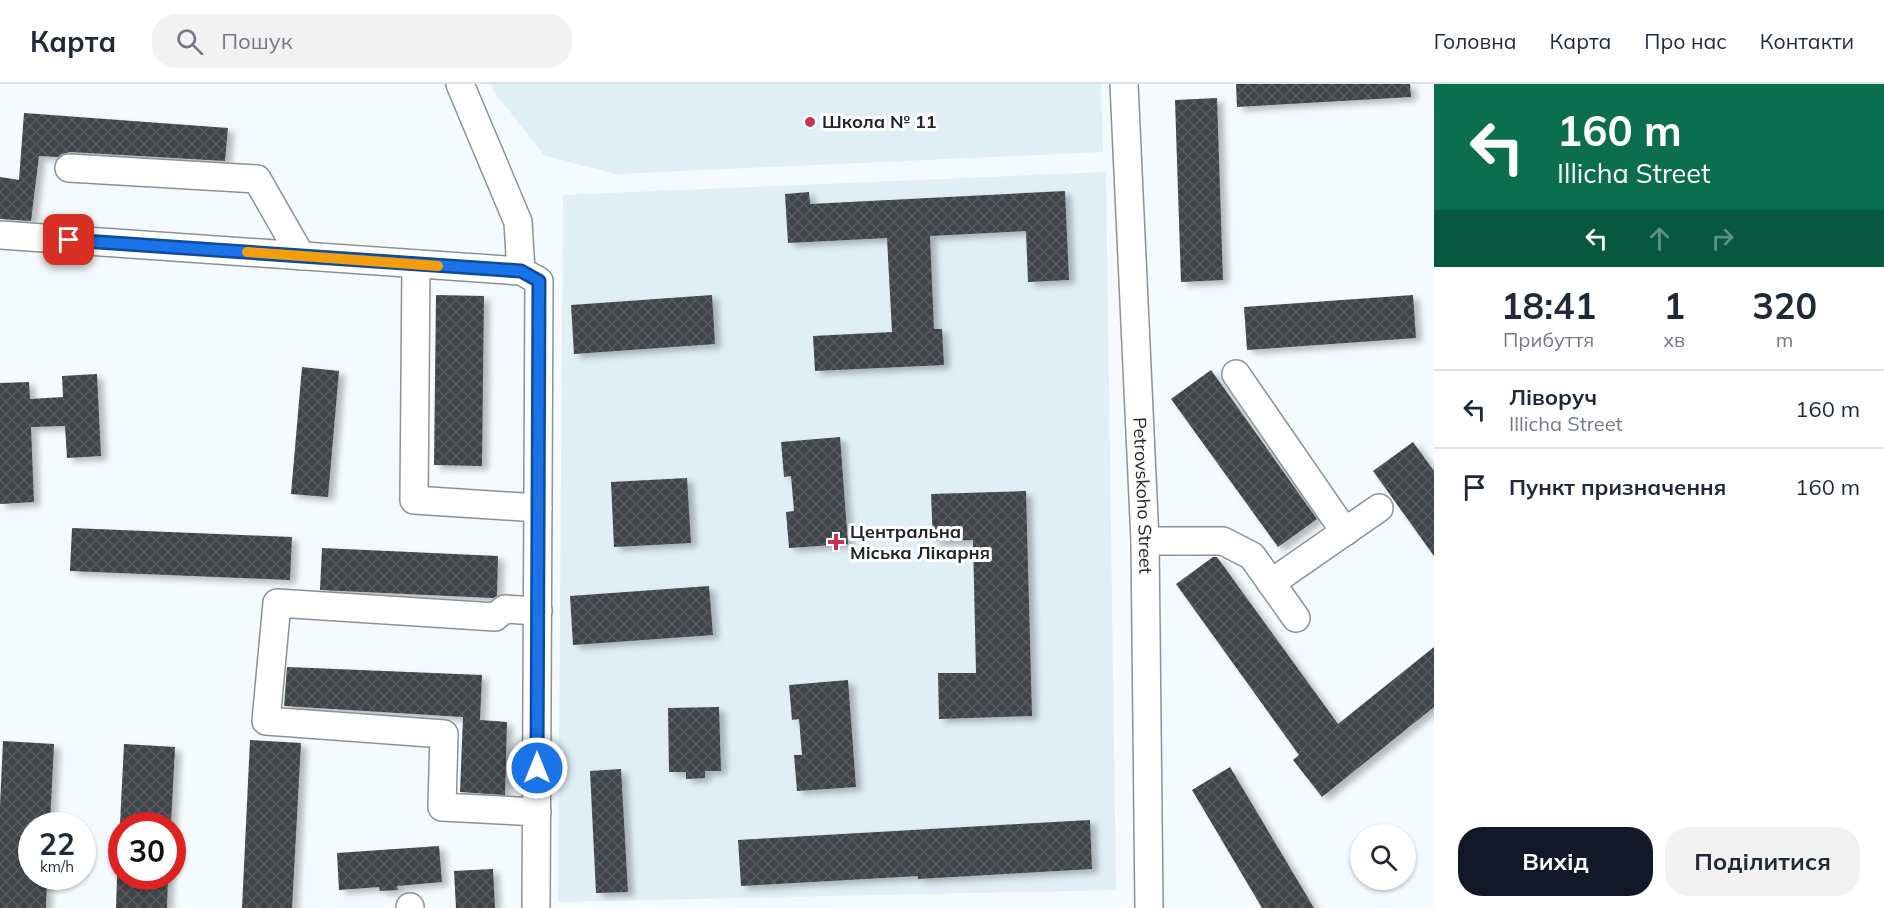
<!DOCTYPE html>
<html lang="uk">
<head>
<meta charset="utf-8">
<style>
  body { margin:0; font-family:Mulish,sans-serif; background:#f2f2f3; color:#1f2937; height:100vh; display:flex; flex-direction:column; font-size:22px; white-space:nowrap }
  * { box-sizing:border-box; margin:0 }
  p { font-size:20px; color:#747a83 }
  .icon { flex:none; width:33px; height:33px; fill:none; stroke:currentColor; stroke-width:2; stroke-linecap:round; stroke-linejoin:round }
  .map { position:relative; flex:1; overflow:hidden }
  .details { display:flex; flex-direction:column; background:#fff; width:450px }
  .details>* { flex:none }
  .banner { background:#0b6e4f; color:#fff; overflow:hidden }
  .controls { position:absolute; left:1350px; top:740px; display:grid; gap:12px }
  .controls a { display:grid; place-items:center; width:66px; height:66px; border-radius:50%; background:#fff; box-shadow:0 2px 4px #0004; font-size:30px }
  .speed { position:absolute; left:18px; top:728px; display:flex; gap:12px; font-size:30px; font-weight:700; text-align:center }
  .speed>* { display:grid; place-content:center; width:78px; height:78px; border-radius:50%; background:#fff; box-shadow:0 2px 4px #0004; line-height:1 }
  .speed small { font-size:15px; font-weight:400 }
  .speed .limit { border:9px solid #d22; background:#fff; color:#111 }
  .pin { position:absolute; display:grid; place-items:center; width:51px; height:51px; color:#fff; margin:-26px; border-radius:12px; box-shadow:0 3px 9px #0006 }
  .me { position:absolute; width:66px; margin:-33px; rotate:0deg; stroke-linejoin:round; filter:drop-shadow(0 0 4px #0008) }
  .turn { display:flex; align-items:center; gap:21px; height:126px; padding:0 24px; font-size:27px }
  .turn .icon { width:78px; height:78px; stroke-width:2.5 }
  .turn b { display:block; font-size:42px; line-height:51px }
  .lanes { display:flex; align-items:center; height:57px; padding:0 24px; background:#0003; justify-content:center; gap:30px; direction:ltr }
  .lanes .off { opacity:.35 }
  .eta { display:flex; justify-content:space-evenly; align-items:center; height:102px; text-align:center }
  .eta b { font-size:36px; font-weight:700; line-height:42px }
  .action { display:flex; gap:12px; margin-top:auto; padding:12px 24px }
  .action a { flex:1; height:69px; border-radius:24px; background:#111827; color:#fff; font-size:24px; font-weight:700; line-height:69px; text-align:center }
  .action a+a { background:#f2f2f3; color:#1f2937 }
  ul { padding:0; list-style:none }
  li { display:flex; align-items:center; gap:18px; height:78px; padding:0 24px; border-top:2px solid #e0e1e3 }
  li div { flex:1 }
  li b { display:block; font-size:22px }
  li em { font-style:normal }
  header { display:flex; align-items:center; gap:36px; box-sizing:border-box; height:84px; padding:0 30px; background:#fff; border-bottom:2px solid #e0e1e3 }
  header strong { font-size:28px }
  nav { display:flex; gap:33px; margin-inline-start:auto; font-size:21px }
  .search { width:420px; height:54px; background:#f2f2f3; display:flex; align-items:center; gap:15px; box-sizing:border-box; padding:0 21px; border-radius:24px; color:#747a83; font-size:22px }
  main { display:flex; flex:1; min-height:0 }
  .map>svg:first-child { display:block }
  .built { fill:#e0eff6 }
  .building { fill:url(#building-cross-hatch); filter:url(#shadow) }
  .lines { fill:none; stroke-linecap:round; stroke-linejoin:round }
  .minor-casing { stroke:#8c9194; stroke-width:30 }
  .minor { stroke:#fff; stroke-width:27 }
  .route-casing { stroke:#114b97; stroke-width:15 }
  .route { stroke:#1a73e8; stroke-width:10 }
  .slow { stroke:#f59e0b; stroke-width:10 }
  .poi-dot { fill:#c53552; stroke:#fff; stroke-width:2 }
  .labels { text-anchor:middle; stroke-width:6; stroke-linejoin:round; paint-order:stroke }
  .poi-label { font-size:18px; font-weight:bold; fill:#232527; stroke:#fff; text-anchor:start }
  .street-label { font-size:18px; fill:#232527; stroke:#fff }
</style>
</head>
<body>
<header>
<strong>Карта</strong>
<div class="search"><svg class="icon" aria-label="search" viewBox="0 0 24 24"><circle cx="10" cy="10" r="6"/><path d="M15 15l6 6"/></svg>Пошук</div>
<nav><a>Головна</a><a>Карта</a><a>Про нас</a><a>Контакти</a></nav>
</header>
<main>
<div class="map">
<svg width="1434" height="824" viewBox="0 0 1434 824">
  <defs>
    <pattern id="building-cross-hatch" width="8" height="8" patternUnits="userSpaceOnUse" patternTransform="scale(1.5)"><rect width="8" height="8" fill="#414448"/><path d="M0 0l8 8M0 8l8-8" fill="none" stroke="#5a5c60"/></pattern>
    <filter id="shadow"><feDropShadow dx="6" dy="4" stdDeviation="3" flood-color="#0004"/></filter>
  </defs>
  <rect width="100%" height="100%" fill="#f4fafd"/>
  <g class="built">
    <polygon points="491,0 1101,0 1103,68 616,90 545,72 494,8"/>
    <polygon points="1106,88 1116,806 558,818 563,111"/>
  </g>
  <g class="building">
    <polygon points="1236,0 1410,0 1411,13 1237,23"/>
    <polygon points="1217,14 1223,196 1181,198 1175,16"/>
    <polygon points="24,29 228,44 225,77 70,68 62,70 58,73 39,72 31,137 0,135 0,93 19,96"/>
    <polygon points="1065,107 1069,196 1028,198 1026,147 930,152 934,245 942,245 944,281 815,287 813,252 892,248 887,154 788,159 785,110 809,108 810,120"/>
    <polygon points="436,211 484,212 482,382 434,381"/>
    <polygon points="712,211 715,260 574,270 571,221"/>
    <polygon points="1413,211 1416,254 1247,266 1244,223"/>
    <polygon points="302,283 339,287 328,413 291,410"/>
    <polygon points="1211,286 1317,435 1278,463 1171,315"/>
    <polygon points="97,290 101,372 67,374 65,342 31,343 34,418 0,420 0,299 29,298 30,315 63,313 62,292"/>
    <polygon points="840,353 848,460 789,464 786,428 794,427 791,392 784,393 781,358"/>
    <polygon points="1413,358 1434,387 1434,472 1373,387"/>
    <polygon points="687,394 691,459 614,463 611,398"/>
    <polygon points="1026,407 1032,632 939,635 938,589 976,589 973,456 933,457 931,410"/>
    <polygon points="72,444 292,453 290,496 70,487"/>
    <polygon points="322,464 498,472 497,512 493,514 320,506"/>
    <polygon points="1213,473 1217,473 1338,640 1434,563 1434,623 1322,713 1293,676 1299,671 1176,500"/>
    <polygon points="709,502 713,551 573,561 570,512"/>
    <polygon points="287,583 482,591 480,636 507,638 505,711 460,708 463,633 284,622"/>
    <polygon points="848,596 856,703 797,707 794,671 802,671 799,635 792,636 789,601"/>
    <polygon points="719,623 721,687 705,687 705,694 686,695 686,688 669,688 668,624"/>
    <polygon points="250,656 301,659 292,824 242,824"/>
    <polygon points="3,657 54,660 50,741 32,741 32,792 47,792 46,824 0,824 0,721"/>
    <polygon points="124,660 175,663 171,741 120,741"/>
    <polygon points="1230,683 1314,824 1262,824 1192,706"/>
    <polygon points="621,685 628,808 596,809 590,687"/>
    <polygon points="1090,736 1092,785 918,795 918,792 741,802 738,756"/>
    <polygon points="439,762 442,798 397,802 398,806 380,807 379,803 339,806 337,769"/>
    <polygon points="493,785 495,824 456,824 454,787"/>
    <polygon points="117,792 168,792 167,824 116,824"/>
  </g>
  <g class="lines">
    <defs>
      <g id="minor">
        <polyline points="460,0 518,138 521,187"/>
        <path id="s1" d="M1124,0l21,457 4,367"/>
        <polyline points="69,84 257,95 301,172"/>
        <polyline points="0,151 521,187 539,197 536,824"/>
        <polyline points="416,180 414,416 538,424"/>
        <polyline points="1236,290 1345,448"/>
        <polyline points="1145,457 1223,457 1252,472 1296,534"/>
        <polyline points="1271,499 1379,424"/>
        <polyline points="537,728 442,723 444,650 266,637 277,519 495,533 505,525 538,527"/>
        <polyline points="410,823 410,824"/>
      </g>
    </defs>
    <use href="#minor" class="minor-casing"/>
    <use href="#minor" class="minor"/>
  </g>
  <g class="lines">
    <defs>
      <polyline id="route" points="69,156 521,187 539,197 537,684"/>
    </defs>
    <use href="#route" class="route-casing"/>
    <use href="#route" class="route"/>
    <polyline class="slow" points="247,168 438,182"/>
  </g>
  <g class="poi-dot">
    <circle cx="810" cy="38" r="6"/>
    <path d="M833 449h6v6h6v6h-6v6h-6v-6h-6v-6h6z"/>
  </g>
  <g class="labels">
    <g class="poi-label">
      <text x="822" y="44">Школа № 11</text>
      <text x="850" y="454">Центральна<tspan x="850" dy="21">Міська Лікарня</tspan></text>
    </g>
    <g class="street-label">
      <text dy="6" stroke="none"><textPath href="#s1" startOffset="412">Petrovskoho Street</textPath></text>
    </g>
  </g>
</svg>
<div class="controls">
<a><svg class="icon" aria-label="search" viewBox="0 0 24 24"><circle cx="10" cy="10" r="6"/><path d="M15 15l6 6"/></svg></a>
</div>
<div class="speed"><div>22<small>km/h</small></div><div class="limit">30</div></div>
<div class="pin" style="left:69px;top:156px;background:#d93025"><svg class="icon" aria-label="arrive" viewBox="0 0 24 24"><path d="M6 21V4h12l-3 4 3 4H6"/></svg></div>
<svg class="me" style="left:537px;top:684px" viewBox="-20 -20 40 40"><circle r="17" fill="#1a73e8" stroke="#fff" stroke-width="3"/><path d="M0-11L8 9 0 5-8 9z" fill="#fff"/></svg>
</div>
<section class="details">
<div class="banner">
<div class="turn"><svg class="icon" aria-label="left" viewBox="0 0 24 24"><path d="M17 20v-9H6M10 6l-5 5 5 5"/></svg><div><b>160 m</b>Illicha Street</div></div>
<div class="lanes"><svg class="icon" aria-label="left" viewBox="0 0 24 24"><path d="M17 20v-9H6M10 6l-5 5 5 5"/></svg><svg class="icon off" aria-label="ahead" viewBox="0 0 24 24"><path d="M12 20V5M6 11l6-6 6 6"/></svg><svg class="icon off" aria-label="right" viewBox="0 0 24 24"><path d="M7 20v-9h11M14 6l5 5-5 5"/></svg></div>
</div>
<div class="eta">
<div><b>18:41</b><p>Прибуття</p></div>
<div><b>1</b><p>хв</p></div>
<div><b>320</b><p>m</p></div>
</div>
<ul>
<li><svg class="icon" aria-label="left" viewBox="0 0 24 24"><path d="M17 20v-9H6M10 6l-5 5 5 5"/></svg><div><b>Ліворуч</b><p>Illicha Street</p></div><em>160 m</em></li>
<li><svg class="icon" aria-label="arrive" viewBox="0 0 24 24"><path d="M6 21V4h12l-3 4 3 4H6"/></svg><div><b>Пункт призначення</b></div><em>160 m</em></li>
</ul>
<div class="action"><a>Вихід</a><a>Поділитися</a></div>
</section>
</main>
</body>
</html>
